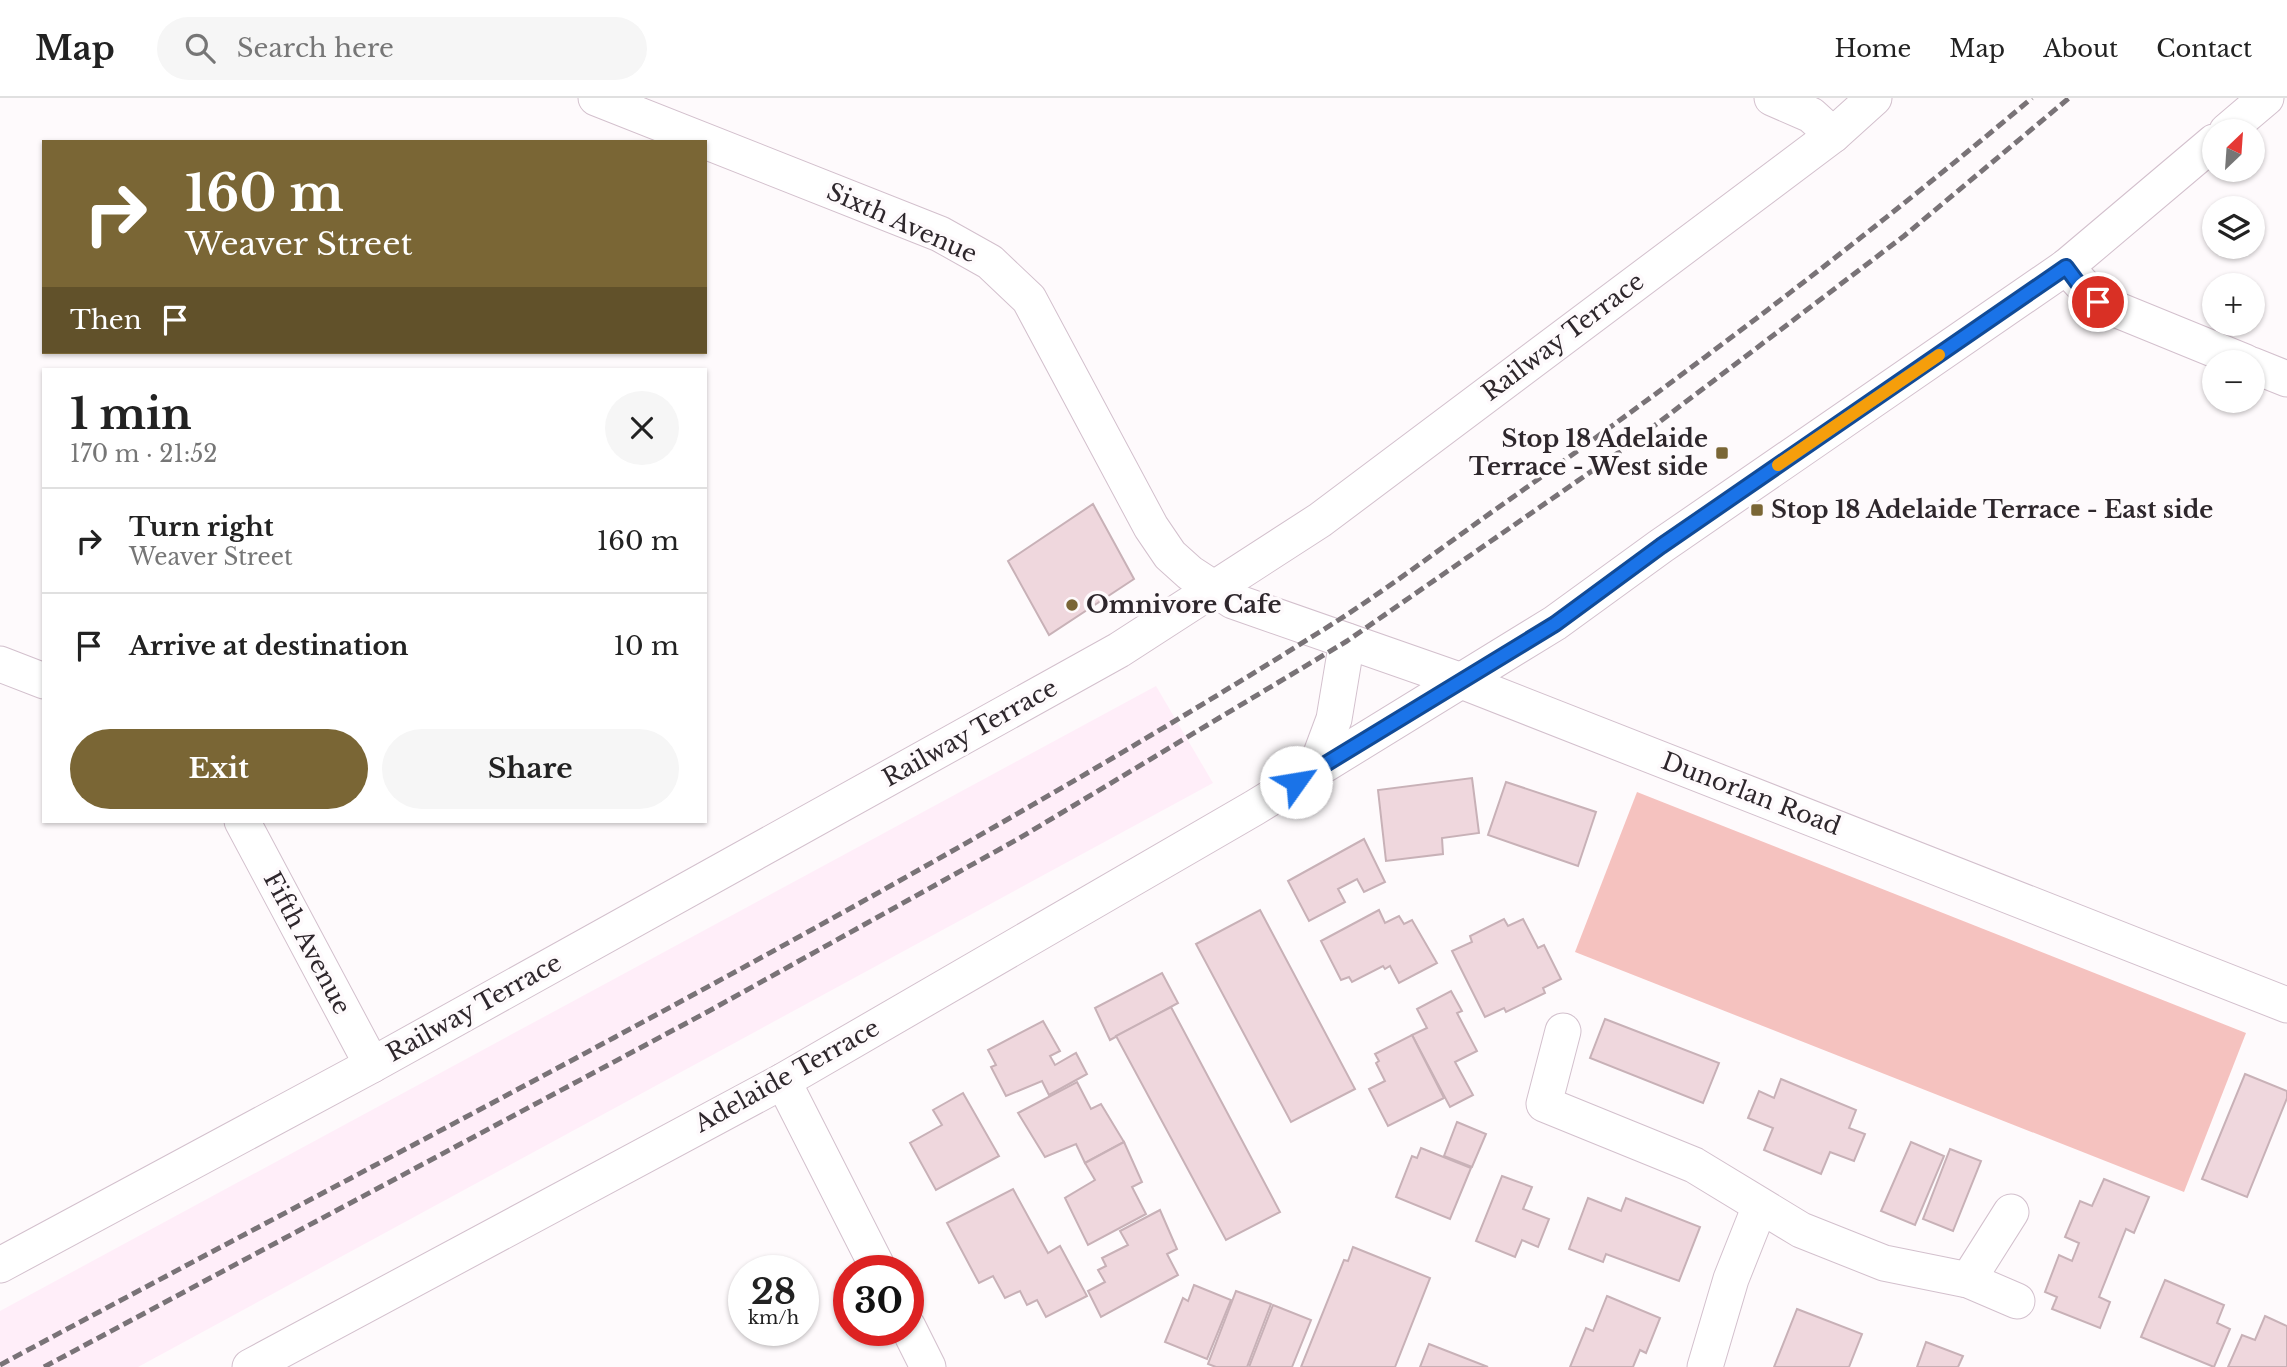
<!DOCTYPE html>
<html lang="en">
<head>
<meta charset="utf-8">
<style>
  body { margin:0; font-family:"Libre Baskerville",serif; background:#f6f6f6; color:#222; height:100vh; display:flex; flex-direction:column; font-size:26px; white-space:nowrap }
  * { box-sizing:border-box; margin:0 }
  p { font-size:23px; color:#767676 }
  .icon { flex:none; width:38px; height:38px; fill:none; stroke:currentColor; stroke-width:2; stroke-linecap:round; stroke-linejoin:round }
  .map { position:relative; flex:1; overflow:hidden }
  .panel { position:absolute; left:42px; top:270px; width:665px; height:455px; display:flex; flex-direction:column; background:#fff; border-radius:0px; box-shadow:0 2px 5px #0004 }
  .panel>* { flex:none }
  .banner { position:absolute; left:42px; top:42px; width:665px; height:214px; border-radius:0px; box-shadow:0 2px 5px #0004; background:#7a6635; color:#fff; overflow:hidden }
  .needle { width:46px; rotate:25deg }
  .fabs { position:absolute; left:2202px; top:21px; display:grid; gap:14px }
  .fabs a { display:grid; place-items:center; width:63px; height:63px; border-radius:50%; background:#fff; box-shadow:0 2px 5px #0004; font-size:35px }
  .speed { position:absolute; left:728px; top:1157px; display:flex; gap:14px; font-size:35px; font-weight:700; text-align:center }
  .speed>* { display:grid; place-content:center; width:91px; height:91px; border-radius:50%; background:#fff; box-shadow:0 2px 5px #0004; line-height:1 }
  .speed small { font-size:18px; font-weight:400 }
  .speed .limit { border:10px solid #d22; background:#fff; color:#111 }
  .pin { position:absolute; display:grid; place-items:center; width:60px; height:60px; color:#fff; margin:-30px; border:4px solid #fff; border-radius:50%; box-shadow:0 2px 7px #0007 }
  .me { position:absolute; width:77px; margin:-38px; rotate:58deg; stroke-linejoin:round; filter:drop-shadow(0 0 5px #0008) }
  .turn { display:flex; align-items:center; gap:24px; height:147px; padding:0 28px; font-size:32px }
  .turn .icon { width:91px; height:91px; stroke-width:2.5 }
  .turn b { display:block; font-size:49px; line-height:60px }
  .then { display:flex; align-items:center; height:66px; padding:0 28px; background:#0003; gap:14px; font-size:26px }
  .round { display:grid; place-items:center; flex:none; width:74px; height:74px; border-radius:37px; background:#f6f6f6 }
  .summary { display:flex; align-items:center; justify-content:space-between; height:119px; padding:0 28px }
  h1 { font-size:42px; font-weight:700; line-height:52px }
  .button { display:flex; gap:14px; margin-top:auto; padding:14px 28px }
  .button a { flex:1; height:80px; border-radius:42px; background:#7a6635; color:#fff; font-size:28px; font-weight:700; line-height:80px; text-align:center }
  .button a+a { background:#f6f6f6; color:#222 }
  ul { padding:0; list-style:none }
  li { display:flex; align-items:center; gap:21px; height:105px; padding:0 28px; border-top:2px solid #e0e0e0 }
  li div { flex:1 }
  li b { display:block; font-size:26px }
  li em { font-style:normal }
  header { display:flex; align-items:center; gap:42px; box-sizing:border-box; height:98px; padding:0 35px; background:#fff; border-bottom:2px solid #e0e0e0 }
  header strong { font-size:33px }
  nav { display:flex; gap:38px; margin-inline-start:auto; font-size:24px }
  .search { width:490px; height:63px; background:#f6f6f6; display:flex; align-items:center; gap:18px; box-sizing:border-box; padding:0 24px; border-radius:38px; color:#767676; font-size:26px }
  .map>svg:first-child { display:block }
  .built { fill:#ffeef9 }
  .green { fill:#f5c2bf }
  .building { fill:#efd7dd; stroke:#c8b1b7; stroke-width:2 }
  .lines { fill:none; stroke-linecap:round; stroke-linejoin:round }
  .street-casing { stroke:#d3c0cd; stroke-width:37 }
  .street { stroke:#fff; stroke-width:35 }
  .rail { stroke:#797377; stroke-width:5; stroke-dasharray:10 5; stroke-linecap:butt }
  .route-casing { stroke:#114b97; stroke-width:18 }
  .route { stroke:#1a73e8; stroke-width:12 }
  .slow { stroke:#f59e0b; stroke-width:12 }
  .poi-dot { fill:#7a6635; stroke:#fefafc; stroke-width:2.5 }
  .labels { text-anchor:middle; stroke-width:7; stroke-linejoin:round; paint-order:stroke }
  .street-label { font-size:24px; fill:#2e272c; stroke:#fefafc }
  .poi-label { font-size:24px; font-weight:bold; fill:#2e272c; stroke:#fefafc; text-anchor:start }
</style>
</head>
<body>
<header>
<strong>Map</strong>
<div class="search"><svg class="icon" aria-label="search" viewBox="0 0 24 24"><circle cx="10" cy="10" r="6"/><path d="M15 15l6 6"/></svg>Search here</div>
<nav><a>Home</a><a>Map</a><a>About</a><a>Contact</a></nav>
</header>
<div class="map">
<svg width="2287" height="1269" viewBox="0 0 2287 1269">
  <rect width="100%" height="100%" fill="#fefafc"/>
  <polygon class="built" points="1156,588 1213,685 138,1269 0,1269 0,1213"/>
  <polygon class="green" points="1637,694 2246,935 2184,1094 1575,854"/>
  <g class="building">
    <polygon points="1093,406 1134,481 1049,537 1008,463"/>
    <polygon points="1472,680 1479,735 1442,740 1443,756 1386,763 1378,692"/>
    <polygon points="1506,684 1596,714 1578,768 1488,737"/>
    <polygon points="1364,741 1385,784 1364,794 1357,781 1338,791 1345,804 1309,823 1288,783"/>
    <polygon points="1260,812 1355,991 1291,1024 1196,846"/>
    <polygon points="1379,812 1385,825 1399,818 1404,826 1412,822 1437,865 1399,885 1390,868 1385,871 1383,868 1352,884 1349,879 1341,882 1321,843"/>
    <polygon points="1504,821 1508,828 1523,821 1538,850 1544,847 1561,881 1543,890 1545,895 1506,914 1504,910 1485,919 1452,853 1472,844 1470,838"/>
    <polygon points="1162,875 1178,905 1110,942 1095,910"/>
    <polygon points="1451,893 1462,913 1457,915 1477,953 1455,964 1473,997 1450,1009 1412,937 1427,930 1417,911"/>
    <polygon points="1171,909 1280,1114 1226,1142 1116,938"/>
    <polygon points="1605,921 1719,965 1703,1005 1590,960"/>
    <polygon points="1043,923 1060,953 1050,958 1055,967 1076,955 1087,976 1049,997 1042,983 1006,998 991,969 996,967 988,952"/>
    <polygon points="1412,937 1444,1000 1388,1028 1369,991 1385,983 1376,965 1379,963 1375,956"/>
    <polygon points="2245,976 2287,993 2287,1000 2247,1099 2202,1081"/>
    <polygon points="1781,981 1856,1012 1849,1030 1865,1036 1854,1063 1830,1054 1821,1076 1764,1052 1773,1030 1748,1020 1759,993 1774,1000"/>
    <polygon points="1077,984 1091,1011 1101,1006 1124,1044 1085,1065 1076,1046 1045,1059 1018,1015"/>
    <polygon points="963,995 999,1058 936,1092 910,1045 942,1027 933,1012"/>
    <polygon points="1457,1024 1486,1036 1472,1069 1444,1058"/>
    <polygon points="1124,1044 1142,1084 1132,1089 1146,1116 1088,1147 1065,1100 1095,1082 1085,1065"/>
    <polygon points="1911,1044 1944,1058 1915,1127 1881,1113"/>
    <polygon points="1421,1050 1471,1070 1450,1121 1396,1099 1412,1058 1417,1060"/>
    <polygon points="1950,1051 1981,1063 1953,1133 1923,1121"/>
    <polygon points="1502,1078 1532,1089 1523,1111 1549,1121 1538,1149 1522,1142 1515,1159 1476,1143"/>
    <polygon points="2104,1081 2149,1099 2134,1135 2126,1131 2099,1199 2110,1204 2100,1230 2052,1211 2057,1199 2045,1194 2059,1157 2072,1163 2079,1145 2065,1139 2080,1103 2092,1108"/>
    <polygon points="1013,1091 1048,1155 1060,1148 1087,1198 1046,1219 1037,1202 1027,1207 1020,1193 1005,1200 993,1178 979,1185 947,1125"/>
    <polygon points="1588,1100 1621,1113 1626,1100 1700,1129 1679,1183 1606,1156 1603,1164 1569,1151"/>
    <polygon points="1160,1112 1177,1151 1167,1156 1178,1177 1101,1219 1088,1193 1105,1184 1098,1172 1106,1168 1102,1160 1128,1147 1120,1133"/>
    <polygon points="1353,1149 1430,1180 1395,1269 1301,1269 1344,1162 1348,1163"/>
    <polygon points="2165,1182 2224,1207 2217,1225 2230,1231 2214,1269 2141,1239"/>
    <polygon points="1194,1187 1231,1202 1207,1261 1165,1244 1183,1200 1188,1203"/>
    <polygon points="1236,1193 1271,1206 1247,1269 1216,1269 1208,1266"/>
    <polygon points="1607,1198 1660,1220 1646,1255 1640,1252 1633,1269 1570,1269 1586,1230 1593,1233"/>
    <polygon points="1273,1207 1311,1222 1292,1269 1249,1269"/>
    <polygon points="1797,1211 1862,1236 1849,1269 1774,1269"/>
    <polygon points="2265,1218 2287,1228 2287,1269 2228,1269 2242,1237 2255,1242"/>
    <polygon points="1926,1244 1963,1258 1958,1269 1917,1269"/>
    <polygon points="1429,1246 1488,1269 1420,1269"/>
  </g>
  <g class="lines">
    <defs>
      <g id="street">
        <polyline points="596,0 940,136 990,164 1029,201 1151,429 1170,457 1190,475 1233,503 1459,582 2287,907"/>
        <polyline points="1772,0 1811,17 1833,37"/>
        <polyline points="2227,33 2266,0"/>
        <polyline points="2066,169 2098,204 2245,264"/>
        <polyline points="2252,267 2287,281"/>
        <polyline points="0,566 44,583"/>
        <polyline points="1315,672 1334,621 1347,543"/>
        <polyline points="242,723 372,967"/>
        <polyline points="1563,933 1544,1006 1694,1067 1801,1132 1884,1165 1968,1182 2017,1203"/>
        <polyline points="783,983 879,1172"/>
        <polyline points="0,1167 372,967 1119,552 1320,422 1833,37 1874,0"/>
        <polyline points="1968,1182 2011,1114"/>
        <polyline points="908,1229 928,1269"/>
        <polyline points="250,1269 783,983 1254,710 1555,525 1661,448 2066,169 2214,44"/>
        <polyline points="1705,1269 1731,1181 1760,1108"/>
      </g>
    </defs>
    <use href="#street" class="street-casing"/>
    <use href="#street" class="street"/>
    <g class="rail">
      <path d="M0,1267c442,-238 893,-465 1318,-732 68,-42 132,-92 198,-138 177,-126 350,-257 516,-397"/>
      <polyline points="44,1269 709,913 1018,741 1347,543 1625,350 1904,138 2069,0"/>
    </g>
  </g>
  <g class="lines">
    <defs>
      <polyline id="route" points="1296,684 1555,526 1661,448 2066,169 2080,188 2098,204"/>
    </defs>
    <use href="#route" class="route-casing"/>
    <use href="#route" class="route"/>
    <polyline class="slow" points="1778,367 1939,257"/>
  </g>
  <g class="poi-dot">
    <rect x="1715" y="348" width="14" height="14" rx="3.5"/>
    <rect x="1750" y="405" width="14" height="14" rx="3.5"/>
    <circle cx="1072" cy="507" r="7"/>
  </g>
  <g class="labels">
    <g class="street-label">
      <text transform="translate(902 125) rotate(24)" y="8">Sixth Avenue</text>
      <text transform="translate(1563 239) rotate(-37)" y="8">Railway Terrace</text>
      <text transform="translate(970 635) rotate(-29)" y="8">Railway Terrace</text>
      <text transform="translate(1751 696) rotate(21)" y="8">Dunorlan Road</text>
      <text transform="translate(307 845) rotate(62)" y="8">Fifth Avenue</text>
      <text transform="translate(474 910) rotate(-29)" y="8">Railway Terrace</text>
      <text transform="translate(787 978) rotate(-29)" y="8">Adelaide Terrace</text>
    </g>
    <g class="poi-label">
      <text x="1708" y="349" text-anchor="end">Stop 18 Adelaide<tspan x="1708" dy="28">Terrace - West side</tspan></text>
      <text x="1771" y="420">Stop 18 Adelaide Terrace - East side</text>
      <text x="1086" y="515">Omnivore Cafe</text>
    </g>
  </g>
</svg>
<div class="fabs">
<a><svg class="needle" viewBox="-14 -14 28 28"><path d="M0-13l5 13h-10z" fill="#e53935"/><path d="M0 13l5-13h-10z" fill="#767676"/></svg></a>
<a><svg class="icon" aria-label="layers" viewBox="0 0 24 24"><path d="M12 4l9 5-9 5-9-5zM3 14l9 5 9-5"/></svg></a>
<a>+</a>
<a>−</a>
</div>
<div class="speed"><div>28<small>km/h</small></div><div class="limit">30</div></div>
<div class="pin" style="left:2098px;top:204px;background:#d93025"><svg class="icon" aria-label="arrive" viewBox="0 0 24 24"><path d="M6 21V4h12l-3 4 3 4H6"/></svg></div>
<svg class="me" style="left:1296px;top:684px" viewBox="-20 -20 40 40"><circle r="19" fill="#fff"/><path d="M0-13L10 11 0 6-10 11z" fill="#1a73e8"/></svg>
<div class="banner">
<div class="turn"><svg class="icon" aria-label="right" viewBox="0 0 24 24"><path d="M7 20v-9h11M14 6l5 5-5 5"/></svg><div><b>160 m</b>Weaver Street</div></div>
<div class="then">Then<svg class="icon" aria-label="arrive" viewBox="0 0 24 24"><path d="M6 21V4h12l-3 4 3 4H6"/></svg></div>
</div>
<section class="panel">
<div class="summary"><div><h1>1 min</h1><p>170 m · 21:52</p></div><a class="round"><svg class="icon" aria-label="close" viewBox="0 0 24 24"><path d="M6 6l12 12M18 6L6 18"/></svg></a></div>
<ul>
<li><svg class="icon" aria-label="right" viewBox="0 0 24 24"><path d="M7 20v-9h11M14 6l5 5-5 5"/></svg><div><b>Turn right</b><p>Weaver Street</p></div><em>160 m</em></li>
<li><svg class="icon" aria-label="arrive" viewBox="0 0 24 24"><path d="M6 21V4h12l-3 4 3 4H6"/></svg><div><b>Arrive at destination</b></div><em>10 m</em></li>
</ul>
<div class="button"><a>Exit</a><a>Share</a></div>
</section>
</div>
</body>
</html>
